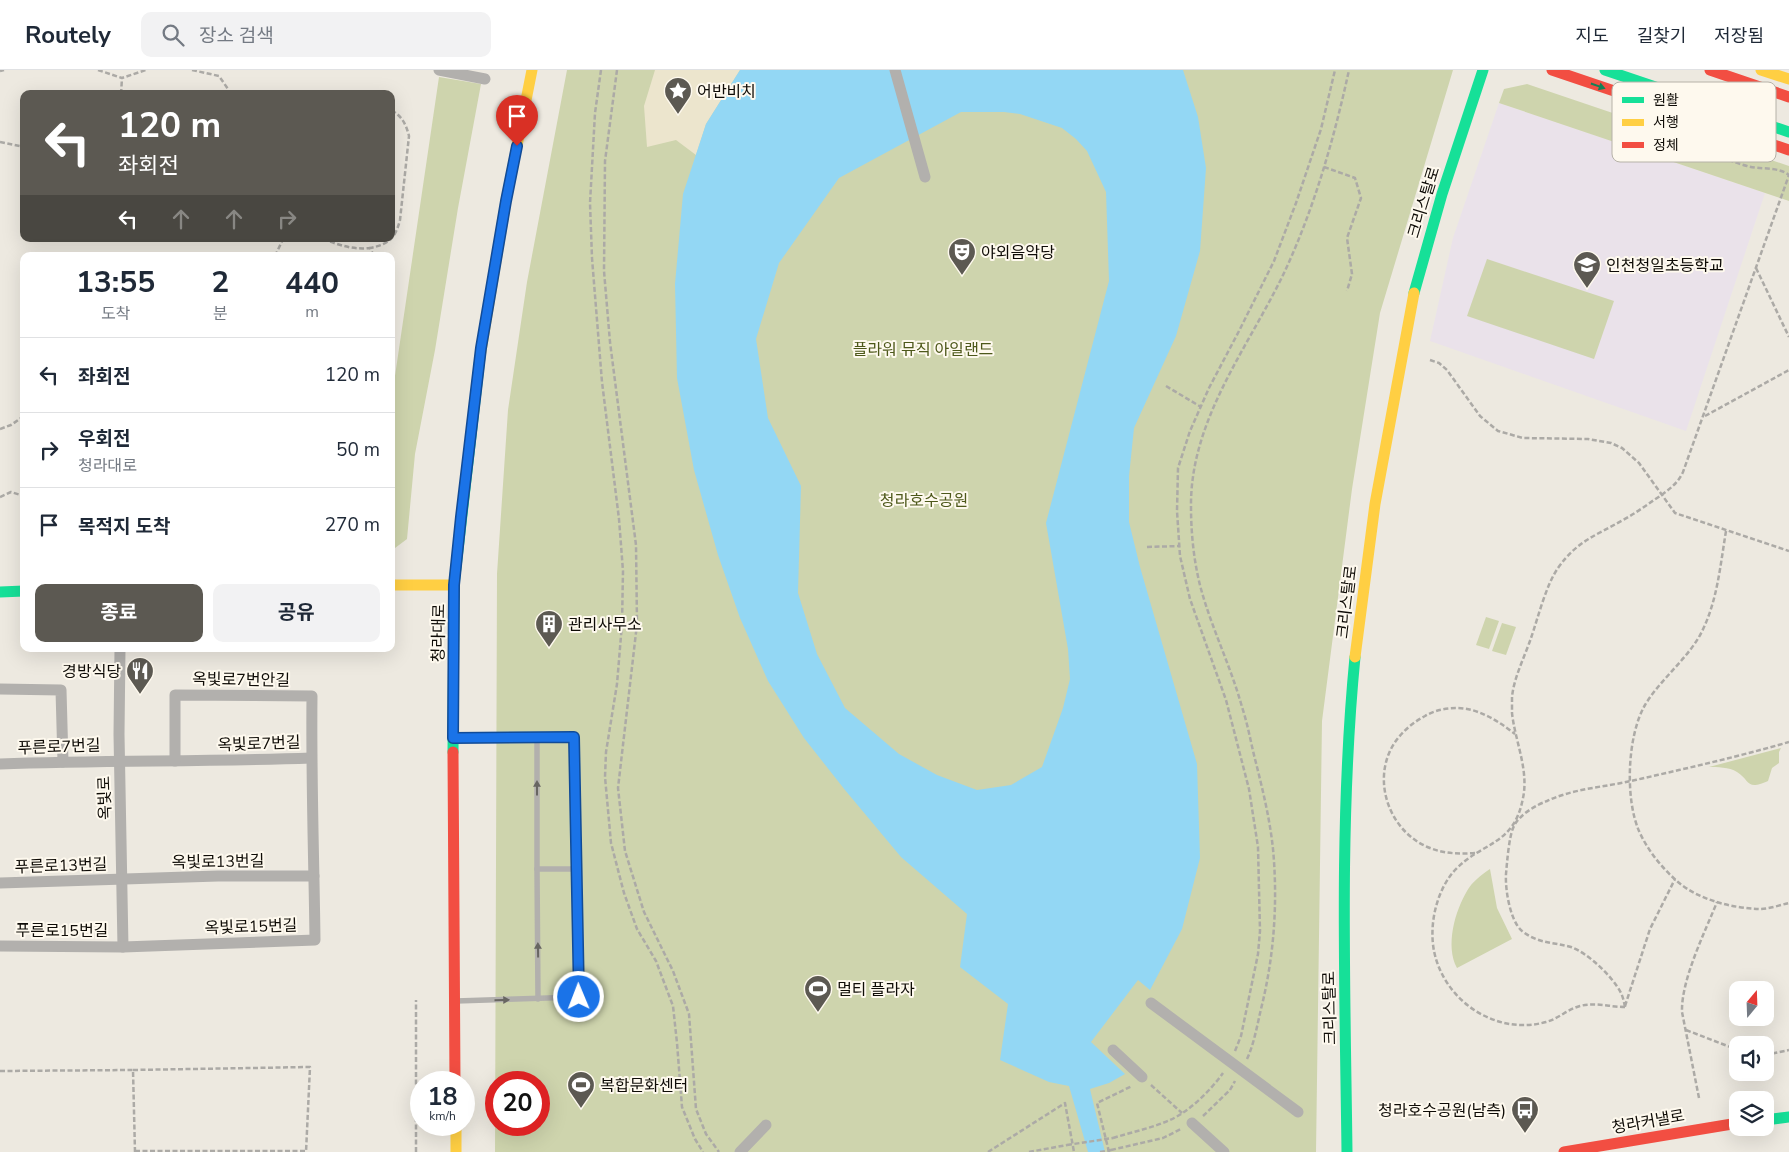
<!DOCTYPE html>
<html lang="ko">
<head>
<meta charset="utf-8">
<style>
  body { margin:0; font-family:"Nunito Sans","Noto Sans KR",sans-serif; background:#f2f2f3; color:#1f2937; height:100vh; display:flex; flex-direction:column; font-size:19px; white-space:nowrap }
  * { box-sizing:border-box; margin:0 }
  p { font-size:16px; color:#747a83 }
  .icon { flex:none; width:28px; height:28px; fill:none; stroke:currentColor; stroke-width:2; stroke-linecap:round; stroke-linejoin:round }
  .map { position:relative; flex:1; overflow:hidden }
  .details { position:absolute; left:20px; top:182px; width:375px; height:400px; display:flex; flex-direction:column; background:#fff; border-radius:10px; box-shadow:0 5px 20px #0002 }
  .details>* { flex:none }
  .banner { position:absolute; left:20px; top:20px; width:375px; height:152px; border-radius:10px; box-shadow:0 5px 20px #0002; background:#5c5952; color:#fff; overflow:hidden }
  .needle { width:32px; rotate:19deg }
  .buttons { position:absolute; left:1729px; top:911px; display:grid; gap:10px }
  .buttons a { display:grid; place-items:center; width:45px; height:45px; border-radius:10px; background:#fff; box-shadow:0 5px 20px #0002; font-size:25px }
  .speed { position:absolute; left:410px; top:1001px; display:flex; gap:10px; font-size:25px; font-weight:700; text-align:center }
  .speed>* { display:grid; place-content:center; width:65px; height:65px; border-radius:50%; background:#fff; box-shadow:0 5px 20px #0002; line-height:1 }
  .speed small { font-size:12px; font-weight:400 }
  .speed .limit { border:8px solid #d22; background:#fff; color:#111 }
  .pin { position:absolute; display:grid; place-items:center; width:42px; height:42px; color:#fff; margin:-51px -21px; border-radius:50% 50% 50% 0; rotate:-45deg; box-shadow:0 0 5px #0007 }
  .pin .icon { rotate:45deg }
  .me { position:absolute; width:55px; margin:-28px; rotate:359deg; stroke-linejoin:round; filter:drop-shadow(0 0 4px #0008) }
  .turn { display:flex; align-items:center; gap:18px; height:105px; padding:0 15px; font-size:22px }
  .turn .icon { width:65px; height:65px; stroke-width:2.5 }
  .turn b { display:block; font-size:35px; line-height:42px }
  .lanes { display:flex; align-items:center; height:48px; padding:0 15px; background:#0003; justify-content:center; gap:25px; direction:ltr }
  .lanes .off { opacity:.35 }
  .eta { display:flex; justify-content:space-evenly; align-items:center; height:85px; text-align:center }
  .eta b { font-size:30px; font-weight:700; line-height:35px }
  .action { display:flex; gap:10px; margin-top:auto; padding:10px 15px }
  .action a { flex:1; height:58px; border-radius:10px; background:#5c5952; color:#fff; font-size:20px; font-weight:700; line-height:58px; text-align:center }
  .action a+a { background:#f2f2f3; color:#1f2937 }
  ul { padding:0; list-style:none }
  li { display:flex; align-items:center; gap:15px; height:75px; padding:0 15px; border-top:1px solid #e0e1e3 }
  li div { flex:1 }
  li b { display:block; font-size:19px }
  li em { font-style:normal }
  header { display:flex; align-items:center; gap:30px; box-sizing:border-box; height:70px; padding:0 25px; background:#fff; border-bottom:1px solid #e0e1e3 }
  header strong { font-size:24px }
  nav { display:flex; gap:28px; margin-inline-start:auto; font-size:18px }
  .search { width:350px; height:45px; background:#f2f2f3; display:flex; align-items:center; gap:12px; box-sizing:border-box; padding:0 18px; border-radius:10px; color:#747a83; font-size:19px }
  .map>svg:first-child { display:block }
  .education { fill:#eae2ea }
  .green { fill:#ced4ad; fill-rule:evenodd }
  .sand { fill:#ece5cd }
  .water { fill:#93d7f4; fill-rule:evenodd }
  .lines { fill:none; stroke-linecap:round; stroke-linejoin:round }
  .path { stroke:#acaaa6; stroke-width:2.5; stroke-dasharray:5 2.5; stroke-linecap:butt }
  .lane { stroke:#b2b0ad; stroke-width:5.5 }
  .street { stroke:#b2b0ad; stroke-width:11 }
  .fast { stroke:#16e098; stroke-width:11 }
  .slow { stroke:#ffcf43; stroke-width:11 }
  .jam { stroke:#f24e42; stroke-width:11 }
  .path-bridge { stroke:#acaaa6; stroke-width:2.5; stroke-dasharray:5 2.5; stroke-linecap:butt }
  .oneway { fill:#128056 }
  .oneway2 { fill:#686662 }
  .route-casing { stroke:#114b97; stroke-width:12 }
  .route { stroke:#1a73e8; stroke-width:9 }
  .labels { text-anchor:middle; stroke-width:4; stroke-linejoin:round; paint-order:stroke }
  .poi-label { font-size:16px; fill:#0e0b06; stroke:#fef9ee; text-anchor:start }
  .street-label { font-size:16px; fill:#0e0b06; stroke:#fef9ee }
  .park-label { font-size:16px; fill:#4d581a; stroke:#fef9ee }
  .key { fill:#fef9ee; stroke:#b6b2a8; stroke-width:1 }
  .key-label { font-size:14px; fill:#0e0b06 }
</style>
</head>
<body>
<header>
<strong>Routely</strong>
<div class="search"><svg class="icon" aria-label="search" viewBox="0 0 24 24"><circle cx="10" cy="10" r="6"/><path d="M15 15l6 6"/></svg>장소 검색</div>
<nav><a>지도</a><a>길찾기</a><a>저장됨</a></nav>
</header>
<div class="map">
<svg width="1789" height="1082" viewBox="0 0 1789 1082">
  <rect width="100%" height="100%" fill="#ede9e0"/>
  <polygon class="education" points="1499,33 1765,123 1686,361 1430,271 1453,168"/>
  <g class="green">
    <path d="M567,0h886l-73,243 -28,176 -30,232 -6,431h-821l2,-578 11,-164 19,-128zM496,1012h43v43h-43z"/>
    <polygon points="439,7 481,14 458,138 435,280 415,384 407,469 391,481 391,333"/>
    <polygon points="1527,14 1657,58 1747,82 1789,96 1789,131 1499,33 1504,19"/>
    <polygon points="1487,189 1614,231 1594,289 1467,246"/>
    <polygon points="1486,547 1499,551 1489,579 1476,575"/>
    <polygon points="1502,553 1516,557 1506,585 1492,581"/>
    <path d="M1781,678l-2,4v11l-7,5 -4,13c-22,10 -18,-1 -31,-9 -8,-5 -20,-5 -28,-5z"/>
    <path d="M1490,799l7,39 15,31 -55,29c-12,-22 -2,-57 10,-77 5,-9 14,-16 23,-22z"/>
  </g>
  <polygon class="sand" points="655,0 740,0 706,54 696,85 676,70 647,77 644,36"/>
  <path class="water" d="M740,0h443l15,47 8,51 -6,83 -24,85 -42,92 -5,48v46l11,45 57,197 3,94 -18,71 -32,61 -12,-10 -47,62 34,32 -16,9 -19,6 15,63h-17l-19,-66 -20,-4 -49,-22 8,-56 -48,-37 7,-53 -66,-57 -56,-67 -41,-52 -36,-57 -28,-63 -22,-63 -24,-85 -17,-92 -2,-94 8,-90 23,-70zM961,42h43l16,2 42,14 14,11 11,12 19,41 3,89 -63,242 22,126 2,30 -7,29 -21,59 -31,18 -34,5 -40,-15 -38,-21 -54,-46 -28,-54 -19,-61 3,-107 -33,-68 -12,-79 23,-76 60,-85z"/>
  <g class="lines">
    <g class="path">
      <polyline points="98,0 122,8 146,0"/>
      <polyline points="192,0 219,6 228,19 228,24"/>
      <polyline points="601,0 595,43 590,133 592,188 602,312 619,449 623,501 622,554 617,614 606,682 605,707 611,773 624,823 637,859 656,891 673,936 677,973 682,1037 695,1069 703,1082"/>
      <polyline points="617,0 605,91 604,201 610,272 636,475 637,554 618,718 625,781 644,842 673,901 689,944 696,1039 706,1064 719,1082"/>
      <polyline points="0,1 4,0"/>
      <polyline points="121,24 122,8"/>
      <path d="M1684,62c20,14 39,28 63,34 13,4 30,0 42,9"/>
      <polyline points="0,72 24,77"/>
      <polyline points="1324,97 1355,108 1361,128 1347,168 1352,204 1347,221"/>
      <path d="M323,169c16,6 30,11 47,9"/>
      <polyline points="275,186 283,169"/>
      <path d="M374,186l-4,-8c19,-4 25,-9 30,-28l9,-84c-3,-12 -7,-20 -18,-26"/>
      <polyline points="1756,198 1789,267"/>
      <polyline points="1430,290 1439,293 1447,300 1480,346 1498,361 1523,368 1588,369 1611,373 1622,378 1639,393 1675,443 1789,481"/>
      <polyline points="1166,316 1201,337"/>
      <polyline points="1705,346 1789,300"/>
      <polyline points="0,359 11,355 24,346"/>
      <polyline points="0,427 11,422 24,426"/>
      <path d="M1726,461c-6,36 -9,74 -27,106 -15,25 -39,43 -54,68 -18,31 -20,94 -6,126 9,20 23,37 39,51 21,18 54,26 81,27 10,0 21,-4 30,-6"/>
      <polyline points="1147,477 1180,476"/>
      <path d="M1475,783c-15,1 -30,1 -45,-5 -37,-14 -57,-60 -40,-97 7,-15 20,-27 35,-35 13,-8 32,-10 47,-6 17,5 30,14 43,24"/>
      <polyline points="1625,936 1650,859 1675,809"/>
      <path d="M1625,937c-15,0 -30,-5 -45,-1 -12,3 -22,13 -34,16 -50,14 -102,-21 -112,-71 -5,-26 2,-60 21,-81 28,-29 59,-24 68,-72 6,-28 -8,-57 -11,-85 0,-5 0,-11 0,-16 2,-20 13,-41 19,-59 7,-20 15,-53 27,-70 19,-27 37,-32 65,-48 11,-6 21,-13 31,-20 12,-8 23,-15 29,-28l106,-297"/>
      <path d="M1625,937c-1,-5 -2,-10 -4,-14 -8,-16 -33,-40 -50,-46 -18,-5 -32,-3 -49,-16 -12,-10 -17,-42 -16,-57 1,-11 3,-39 8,-48 5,-11 22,-21 33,-25 25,-12 57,-14 84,-20 53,-12 106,-24 158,-39"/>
      <polyline points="1686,960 1738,980"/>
      <polyline points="1235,981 1241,966 1258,884 1260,861 1258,777 1249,719 1226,630 1190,529 1180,486 1177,441 1178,398 1190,361 1209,318 1239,261 1274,191 1296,133 1321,59 1335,0"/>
      <polyline points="1765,985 1789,980"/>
      <path d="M1247,989c7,-15 10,-33 14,-50 13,-52 17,-106 12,-160 -3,-29 -10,-58 -17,-86 -5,-19 -8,-38 -14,-56 -11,-40 -30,-78 -41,-118 -7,-26 -10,-55 -10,-82 -1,-87 57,-159 93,-234 30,-64 50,-134 65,-203"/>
      <polyline points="133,1000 310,997 306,1082"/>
      <polyline points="0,1001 133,1000 135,1082"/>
      <polyline points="1151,1015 1182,1043"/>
      <path d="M1699,1028l-17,-86c-1,-32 23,-80 35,-110"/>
      <polyline points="1203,1046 1230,1020 1235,1011"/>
      <path d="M1113,1068c19,-6 39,-10 57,-18 20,-9 40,-29 53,-47"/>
      <polyline points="1111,1080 1163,1068 1181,1059"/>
      <polyline points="135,1081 306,1081"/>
      <polyline points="416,1082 416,930"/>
      <polyline points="988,1082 1065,1033 1074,1082"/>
      <polyline points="1029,1082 1067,1075"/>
      <polyline points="1109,1082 1097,1033 1132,1016"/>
    </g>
    <g class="lane">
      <polyline points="537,668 537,799 538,929"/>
      <polyline points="537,799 576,799"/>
      <polyline points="456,931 579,927 574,667 456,668"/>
    </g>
    <g class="street">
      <polyline points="439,0 485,9"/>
      <polyline points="895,0 925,107"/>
      <polyline points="120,579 119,664 123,877"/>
      <polyline points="0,619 61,620 63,692"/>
      <path d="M0,694c104,-4 207,-2 311,-6"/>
      <polyline points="0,813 218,806 314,806"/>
      <path d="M0,876l123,1 192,-7c-1,-81 -4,-162 -3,-244l-137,-1v66"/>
      <polyline points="1151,933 1298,1042"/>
      <polyline points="1113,980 1142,1007"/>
      <polyline points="1192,1053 1224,1082"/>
      <polyline points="740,1082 766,1055"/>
    </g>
    <g class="fast">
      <polyline points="1605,0 1789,62"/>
      <polyline points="1414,223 1442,124 1483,0"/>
      <polyline points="0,522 24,521"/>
      <polyline points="453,682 454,515 480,287"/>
      <polyline points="1765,1050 1789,1047"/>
      <path d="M1347,1082c-2,-165 -8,-331 8,-495"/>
    </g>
    <g class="slow">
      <polyline points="1761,0 1789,9"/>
      <polyline points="480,287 506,131 532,0"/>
      <polyline points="391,515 454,515"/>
      <polyline points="1355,587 1375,434 1414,223"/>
      <polyline points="456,1055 456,1082"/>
    </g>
    <g class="jam">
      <polyline points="1552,0 1789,80"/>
      <polyline points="1710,0 1789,27"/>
      <polyline points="453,682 455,1012"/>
      <polyline points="1564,1082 1738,1053"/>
    </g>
    <g class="path-bridge">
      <polyline points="1067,1075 1113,1068"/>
      <polyline points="1100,1082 1111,1080"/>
    </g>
  </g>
  <defs><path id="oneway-solid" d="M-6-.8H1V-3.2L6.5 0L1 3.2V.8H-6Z" transform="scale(1.25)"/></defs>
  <use class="oneway" href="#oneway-solid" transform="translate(1598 16) rotate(19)"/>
  <g class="oneway2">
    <use href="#oneway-solid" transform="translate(537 718) rotate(-90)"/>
    <use href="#oneway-solid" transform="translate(538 880) rotate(-91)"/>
    <use href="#oneway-solid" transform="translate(502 930) rotate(-1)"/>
  </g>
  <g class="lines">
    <defs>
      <polyline id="route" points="517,76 506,131 481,278 461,447 454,515 453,668 574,667 579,927"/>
    </defs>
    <use href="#route" class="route-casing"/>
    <use href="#route" class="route"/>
  </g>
  <defs>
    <symbol id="sight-pin" viewBox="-11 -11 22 30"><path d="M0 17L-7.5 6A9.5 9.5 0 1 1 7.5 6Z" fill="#5c5952" stroke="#fef9ee"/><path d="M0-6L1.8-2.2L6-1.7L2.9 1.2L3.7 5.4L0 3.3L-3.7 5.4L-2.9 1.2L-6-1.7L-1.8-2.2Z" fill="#fff"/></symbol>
    <symbol id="theatre-pin" viewBox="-11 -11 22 30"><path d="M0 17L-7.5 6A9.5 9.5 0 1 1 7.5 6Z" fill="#5c5952" stroke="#fef9ee"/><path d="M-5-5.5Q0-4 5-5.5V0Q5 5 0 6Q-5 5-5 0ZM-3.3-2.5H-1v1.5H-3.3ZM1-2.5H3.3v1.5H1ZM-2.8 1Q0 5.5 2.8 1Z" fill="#fff"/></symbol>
    <symbol id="school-pin" viewBox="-11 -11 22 30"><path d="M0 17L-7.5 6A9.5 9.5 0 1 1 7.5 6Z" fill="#5c5952" stroke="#fef9ee"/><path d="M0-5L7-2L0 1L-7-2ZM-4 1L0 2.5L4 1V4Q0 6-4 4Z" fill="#fff"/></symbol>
    <symbol id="building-pin" viewBox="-11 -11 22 30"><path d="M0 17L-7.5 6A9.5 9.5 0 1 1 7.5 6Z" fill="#5c5952" stroke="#fef9ee"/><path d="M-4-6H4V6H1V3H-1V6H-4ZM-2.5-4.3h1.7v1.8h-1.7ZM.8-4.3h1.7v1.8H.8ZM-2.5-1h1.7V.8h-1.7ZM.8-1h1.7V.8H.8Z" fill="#fff"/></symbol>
    <symbol id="restaurant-pin" viewBox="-11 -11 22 30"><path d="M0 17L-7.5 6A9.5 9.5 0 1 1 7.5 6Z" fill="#5c5952" stroke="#fef9ee"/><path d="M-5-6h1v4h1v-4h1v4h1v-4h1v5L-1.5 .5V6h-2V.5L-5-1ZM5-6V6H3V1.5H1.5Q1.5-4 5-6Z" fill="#fff"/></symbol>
    <symbol id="stadium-pin" viewBox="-11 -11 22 30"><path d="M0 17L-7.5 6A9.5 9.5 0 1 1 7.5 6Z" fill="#5c5952" stroke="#fef9ee"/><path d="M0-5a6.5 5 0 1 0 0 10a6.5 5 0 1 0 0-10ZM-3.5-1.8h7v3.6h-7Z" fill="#fff"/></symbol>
    <symbol id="bus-pin" viewBox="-11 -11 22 30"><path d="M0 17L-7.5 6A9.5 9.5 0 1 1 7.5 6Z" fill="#5c5952" stroke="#fef9ee"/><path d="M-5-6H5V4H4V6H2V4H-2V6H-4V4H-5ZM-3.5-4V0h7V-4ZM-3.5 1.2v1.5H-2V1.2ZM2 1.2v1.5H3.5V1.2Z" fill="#fff"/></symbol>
  </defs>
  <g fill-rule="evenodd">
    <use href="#sight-pin" x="662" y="5" width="32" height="43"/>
    <use href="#theatre-pin" x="946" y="166" width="32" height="43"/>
    <use href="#school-pin" x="1571" y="179" width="32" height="43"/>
    <use href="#building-pin" x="533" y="538" width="32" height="43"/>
    <use href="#restaurant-pin" x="124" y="585" width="32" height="43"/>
    <use href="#stadium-pin" x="802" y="903" width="32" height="43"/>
    <use href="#stadium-pin" x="565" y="999" width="32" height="43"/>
    <use href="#bus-pin" x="1509" y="1024" width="32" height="43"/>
  </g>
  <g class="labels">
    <g class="poi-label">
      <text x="697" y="27">어반비치</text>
      <text x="981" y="188">야외음악당</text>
      <text x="1606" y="201">인천청일초등학교</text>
      <text x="568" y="560">관리사무소</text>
      <text x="121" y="607" text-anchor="end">경방식당</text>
      <text x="837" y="925">멀티 플라자</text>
      <text x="600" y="1021">복합문화센터</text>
      <text x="1506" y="1046" text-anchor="end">청라호수공원(남측)</text>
    </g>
    <g class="street-label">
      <text transform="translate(1423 132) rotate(-73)" y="6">크리스탈로</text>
      <text transform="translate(1346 532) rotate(-83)" y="6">크리스탈로</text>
      <text transform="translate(438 563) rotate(-89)" y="6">청라대로</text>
      <text transform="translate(241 609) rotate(1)" y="6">옥빛로7번안길</text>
      <text transform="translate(259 673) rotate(-2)" y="6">옥빛로7번길</text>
      <text transform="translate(59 676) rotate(-2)" y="6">푸른로7번길</text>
      <text transform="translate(104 728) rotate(-92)" y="6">옥빛로</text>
      <text transform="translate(218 791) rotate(-1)" y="6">옥빛로13번길</text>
      <text transform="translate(61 795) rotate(-2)" y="6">푸른로13번길</text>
      <text transform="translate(251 856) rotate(-2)" y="6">옥빛로15번길</text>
      <text x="62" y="866">푸른로15번길</text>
      <text transform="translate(1329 938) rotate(-91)" y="6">크리스탈로</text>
      <text transform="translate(1648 1051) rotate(-10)" y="6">청라커낼로</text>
    </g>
    <g class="park-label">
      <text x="923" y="285">플라워 뮤직 아일랜드</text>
      <text x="924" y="436">청라호수공원</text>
    </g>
  </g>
  <rect x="1612" y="12" width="164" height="80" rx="8" class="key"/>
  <rect x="1622" y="27" width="22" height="6" fill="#16e098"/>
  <rect x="1622" y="49" width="22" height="7" fill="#ffcf43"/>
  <rect x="1622" y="72" width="22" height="6" fill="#f24e42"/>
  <g class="key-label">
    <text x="1653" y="35">원활</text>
    <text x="1653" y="57">서행</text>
    <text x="1653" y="80">정체</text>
  </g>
</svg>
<div class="buttons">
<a><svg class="needle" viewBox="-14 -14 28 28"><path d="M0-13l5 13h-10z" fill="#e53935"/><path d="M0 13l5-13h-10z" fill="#747a83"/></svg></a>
<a><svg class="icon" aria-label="sound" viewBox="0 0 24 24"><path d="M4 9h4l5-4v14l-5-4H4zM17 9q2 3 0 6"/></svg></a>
<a><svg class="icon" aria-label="layers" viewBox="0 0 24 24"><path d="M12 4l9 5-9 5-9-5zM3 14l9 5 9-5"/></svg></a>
</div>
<div class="speed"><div>18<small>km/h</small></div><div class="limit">20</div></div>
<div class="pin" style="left:517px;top:76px;background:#d93025"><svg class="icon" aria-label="arrive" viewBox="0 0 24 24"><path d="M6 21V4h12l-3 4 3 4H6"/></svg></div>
<svg class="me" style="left:579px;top:927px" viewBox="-20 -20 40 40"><circle r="17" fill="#1a73e8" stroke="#fff" stroke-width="3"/><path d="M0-11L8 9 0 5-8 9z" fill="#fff"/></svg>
<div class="banner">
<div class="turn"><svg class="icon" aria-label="left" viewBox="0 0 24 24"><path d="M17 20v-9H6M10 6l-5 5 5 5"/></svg><div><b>120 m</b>좌회전</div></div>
<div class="lanes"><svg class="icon" aria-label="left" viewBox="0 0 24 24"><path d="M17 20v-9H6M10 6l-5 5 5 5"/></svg><svg class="icon off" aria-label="ahead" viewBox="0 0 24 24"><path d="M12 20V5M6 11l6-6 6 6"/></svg><svg class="icon off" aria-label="ahead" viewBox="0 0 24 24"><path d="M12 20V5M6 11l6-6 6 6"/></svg><svg class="icon off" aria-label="right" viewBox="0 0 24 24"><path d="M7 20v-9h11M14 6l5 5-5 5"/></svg></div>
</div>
<section class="details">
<div class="eta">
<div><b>13:55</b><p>도착</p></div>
<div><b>2</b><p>분</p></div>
<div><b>440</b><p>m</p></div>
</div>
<ul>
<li><svg class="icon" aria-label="left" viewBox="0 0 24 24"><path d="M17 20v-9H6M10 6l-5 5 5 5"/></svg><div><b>좌회전</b></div><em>120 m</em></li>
<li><svg class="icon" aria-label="right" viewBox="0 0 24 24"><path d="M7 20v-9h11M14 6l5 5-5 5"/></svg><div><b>우회전</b><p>청라대로</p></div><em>50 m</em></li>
<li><svg class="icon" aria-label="arrive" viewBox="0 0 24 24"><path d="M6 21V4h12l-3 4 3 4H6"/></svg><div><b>목적지 도착</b></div><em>270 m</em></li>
</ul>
<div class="action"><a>종료</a><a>공유</a></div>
</section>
</div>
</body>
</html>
